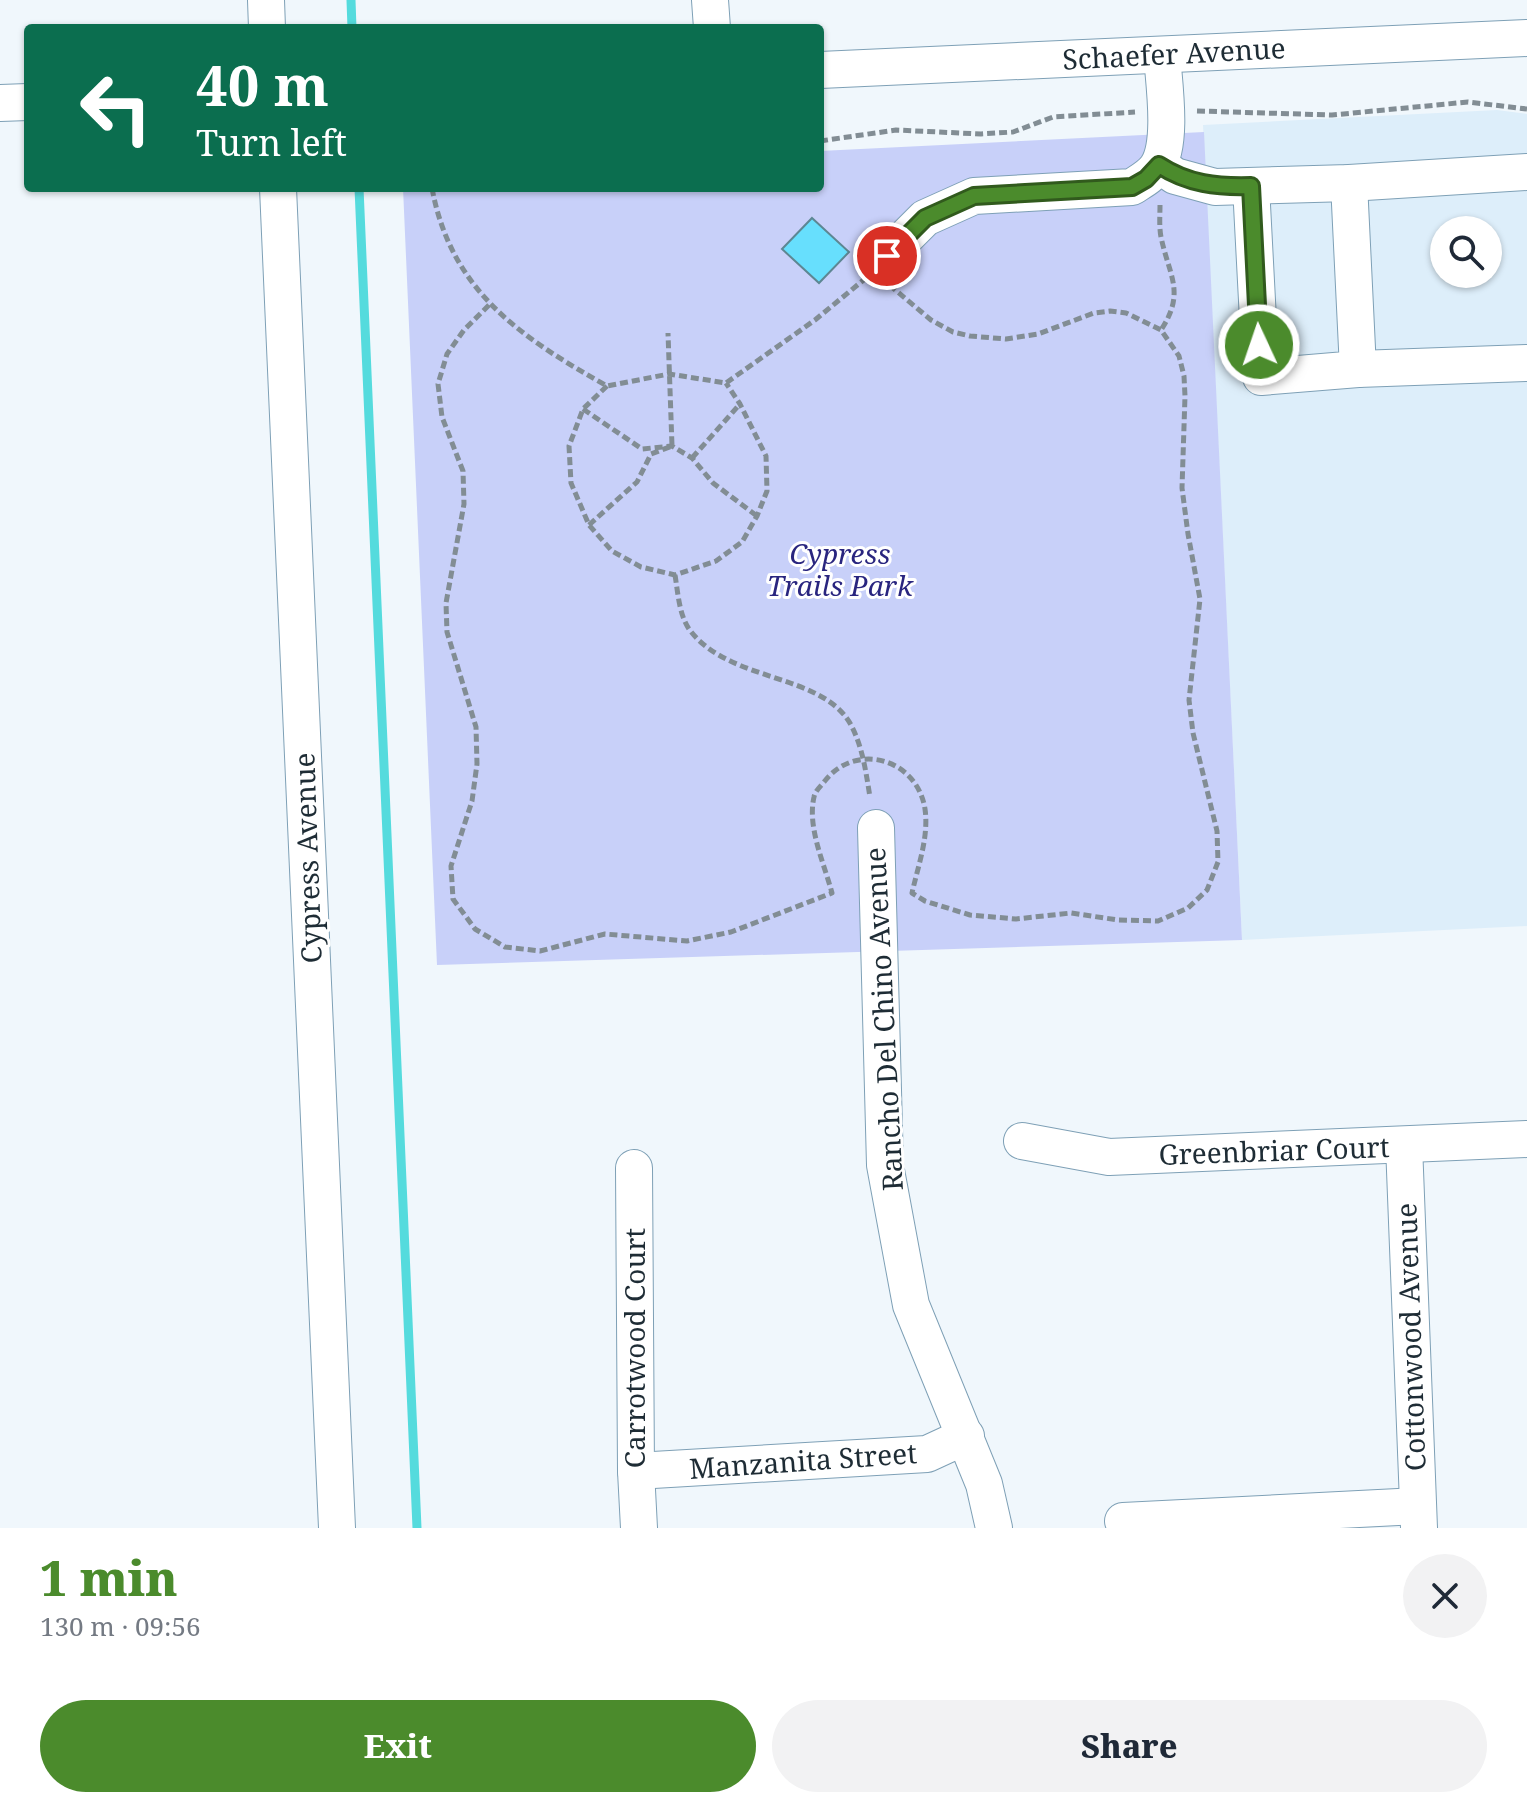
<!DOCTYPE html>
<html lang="en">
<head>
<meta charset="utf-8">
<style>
  body { margin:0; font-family:"Noto Serif",serif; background:#f2f2f3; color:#1f2937; height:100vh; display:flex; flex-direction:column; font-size:30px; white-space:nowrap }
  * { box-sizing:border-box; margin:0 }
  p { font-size:26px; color:#747a83 }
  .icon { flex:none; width:44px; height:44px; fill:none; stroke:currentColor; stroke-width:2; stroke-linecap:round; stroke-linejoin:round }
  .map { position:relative; height:1528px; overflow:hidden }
  .details { display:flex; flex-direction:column; background:#fff; flex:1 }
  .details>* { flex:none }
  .guide { position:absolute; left:24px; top:24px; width:800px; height:168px; border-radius:8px; box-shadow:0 2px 6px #0004; background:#0b6e4f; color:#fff; overflow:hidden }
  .fabs { position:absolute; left:1430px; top:216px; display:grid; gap:16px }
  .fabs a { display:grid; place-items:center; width:72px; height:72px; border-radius:50%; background:#fff; box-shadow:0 2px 6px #0004; font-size:40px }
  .pin { position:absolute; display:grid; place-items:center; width:68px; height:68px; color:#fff; margin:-34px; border:4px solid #fff; border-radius:50%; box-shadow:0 2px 8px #0007 }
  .me { position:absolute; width:88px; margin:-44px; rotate:357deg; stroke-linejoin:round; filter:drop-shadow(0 0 6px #0008) }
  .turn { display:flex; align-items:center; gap:28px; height:168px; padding:0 40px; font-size:36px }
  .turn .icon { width:104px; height:104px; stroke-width:2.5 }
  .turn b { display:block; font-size:56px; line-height:68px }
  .round { display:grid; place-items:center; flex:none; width:84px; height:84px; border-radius:42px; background:#f2f2f3 }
  .overview { display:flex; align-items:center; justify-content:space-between; height:136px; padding:0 40px }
  h1 { font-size:48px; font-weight:800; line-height:60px; color:#4b8b2c }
  .action { display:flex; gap:16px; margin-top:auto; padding:16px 40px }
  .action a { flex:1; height:92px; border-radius:48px; background:#4b8b2c; color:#fff; font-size:32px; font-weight:800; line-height:92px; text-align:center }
  .action a+a { background:#f2f2f3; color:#1f2937 }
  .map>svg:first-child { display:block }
  .built { fill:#ddeefa; fill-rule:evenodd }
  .green { fill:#c8d0f9 }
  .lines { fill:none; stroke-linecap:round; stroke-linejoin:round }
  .stream { stroke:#55dbdd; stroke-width:9 }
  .building { fill:#67dffd; stroke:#5d8793; stroke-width:2 }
  .minor-casing { stroke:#7ea0b6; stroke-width:38 }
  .path { stroke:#828d94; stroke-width:5; stroke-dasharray:8 4; stroke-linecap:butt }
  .minor { stroke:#fff; stroke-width:36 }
  .route-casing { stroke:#315a1d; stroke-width:20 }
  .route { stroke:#4b8b2c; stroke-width:14 }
  .labels { text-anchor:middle; stroke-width:6; stroke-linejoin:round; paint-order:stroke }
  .street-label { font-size:28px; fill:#1e2c35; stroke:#fff }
  .park-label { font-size:28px; font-style:italic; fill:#29257f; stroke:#fff }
</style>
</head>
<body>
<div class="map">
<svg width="1527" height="1528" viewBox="0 0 1527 1528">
  <rect width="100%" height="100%" fill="#f0f7fc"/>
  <path class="built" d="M1497,110l30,4v812l-285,14 -39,-815zM1444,230h44v44h-44z"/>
  <polygon class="green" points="1204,132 1242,940 437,965 403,188 820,188 820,151"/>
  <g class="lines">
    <g class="stream">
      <polyline points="351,0 352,28"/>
      <polyline points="359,188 417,1528"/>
    </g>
  </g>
  <polygon class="building" points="812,218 849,252 819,283 782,249"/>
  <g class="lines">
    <defs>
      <g id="minor">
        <polyline points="266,0 267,28"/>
        <polyline points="710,0 712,28"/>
        <polyline points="820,70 1527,38"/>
        <polyline points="0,103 28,102"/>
        <polyline points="1159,165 1175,176 1215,187 1349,183 1527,172"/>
        <polyline points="1251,186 1261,377 1358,369 1349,183"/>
        <polyline points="278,188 337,1528"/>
        <path d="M887,256l38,-38 49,-22 158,-9c9,-6 19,-11 25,-20 16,-24 7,-83 5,-112"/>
        <polyline points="1358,369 1527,363"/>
        <polyline points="876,828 885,1165 911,1305 984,1484 994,1528"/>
        <polyline points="1022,1141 1109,1157 1527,1139"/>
        <polyline points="1404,1145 1419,1528"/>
        <polyline points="634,1168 636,1471 639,1528"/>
        <polyline points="636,1471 927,1454 966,1436"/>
        <polyline points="1123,1521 1418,1506"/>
      </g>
    </defs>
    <use href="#minor" class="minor-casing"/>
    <g class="path">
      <polyline points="1197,111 1332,115 1468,102 1527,109"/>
      <polyline points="820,141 896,130 981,134 1013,132 1053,117 1135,112"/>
      <path d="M432,188c19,104 90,150 175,198l62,-12 57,9 89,-63 51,-42"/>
      <path d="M1160,205c0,10 -1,22 1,32 8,39 25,55 0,93"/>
      <path d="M489,305l-25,25 -17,24 -9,30 4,33 21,54 1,33 -18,99 1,29 29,95 1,37 -5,37 -21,65 2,33 22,30 30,18 35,4 65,-17 82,7 44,-9 101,-39c-8,-30 -25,-66 -18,-96 1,-6 6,-10 10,-15 31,-41 93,-24 101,27 4,28 -7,57 -13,84l13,8 45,14 46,4 55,-6 47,7 40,1 30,-13 19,-18 11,-28 -1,-31 -24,-98 -4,-33 11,-101 -12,-65 -6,-46 3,-92 -1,-20 -5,-20 -18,-26 -35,-17 -16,-2 -16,2 -56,21 -32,5 -36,-3 -17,-4 -22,-12 -38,-32"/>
      <polyline points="607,386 583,409 569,446 571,483 589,525 612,551 641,567 675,575 716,561 742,542 757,516 767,491 766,456 740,404 726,383"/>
      <polyline points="583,409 642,449 672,446 692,458 713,483 757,516"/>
      <polyline points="692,458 740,404"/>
      <polyline points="589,525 637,482 651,454 672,446 668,333"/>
      <path d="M675,575c3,18 4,39 14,54 39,54 133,43 162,96 12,23 15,48 19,72"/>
    </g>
    <use href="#minor" class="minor"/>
  </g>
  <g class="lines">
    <defs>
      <path id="route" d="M887,256l38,-38 49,-22 158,-9 14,-8 13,-14c29,19 58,22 92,21l8,159"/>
    </defs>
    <use href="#route" class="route-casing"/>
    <use href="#route" class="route"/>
  </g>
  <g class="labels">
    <g class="street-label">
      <text transform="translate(1174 54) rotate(-3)" y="10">Schaefer Avenue</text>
      <text transform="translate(308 858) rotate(-92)" y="10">Cypress Avenue</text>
      <text transform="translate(884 1019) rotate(-93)" y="10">Rancho Del Chino Avenue</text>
      <text transform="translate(1274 1151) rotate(-2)" y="10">Greenbriar Court</text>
      <text transform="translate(1411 1337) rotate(-92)" y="10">Cottonwood Avenue</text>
      <text transform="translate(635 1348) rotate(-90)" y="10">Carrotwood Court</text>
      <text transform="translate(803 1461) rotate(-4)" y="10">Manzanita Street</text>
    </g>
    <g class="park-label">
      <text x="840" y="564">Cypress<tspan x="840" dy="32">Trails Park</tspan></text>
    </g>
  </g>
</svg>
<div class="fabs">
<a><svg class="icon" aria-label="search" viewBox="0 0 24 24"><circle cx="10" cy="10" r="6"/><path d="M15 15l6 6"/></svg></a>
</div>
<div class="pin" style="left:887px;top:256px;background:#d93025"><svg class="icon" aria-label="arrive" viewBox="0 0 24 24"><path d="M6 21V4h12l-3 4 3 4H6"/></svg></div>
<svg class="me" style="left:1259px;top:345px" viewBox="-20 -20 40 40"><circle r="17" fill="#4b8b2c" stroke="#fff" stroke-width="3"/><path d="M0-11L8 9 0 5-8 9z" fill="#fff"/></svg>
<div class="guide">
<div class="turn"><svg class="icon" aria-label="left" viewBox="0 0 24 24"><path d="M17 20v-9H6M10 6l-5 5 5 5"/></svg><div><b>40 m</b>Turn left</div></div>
</div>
</div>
<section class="details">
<div class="overview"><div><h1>1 min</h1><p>130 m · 09:56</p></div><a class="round"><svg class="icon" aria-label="close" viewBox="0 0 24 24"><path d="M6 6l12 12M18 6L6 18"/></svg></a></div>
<div class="action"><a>Exit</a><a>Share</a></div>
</section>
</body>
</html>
